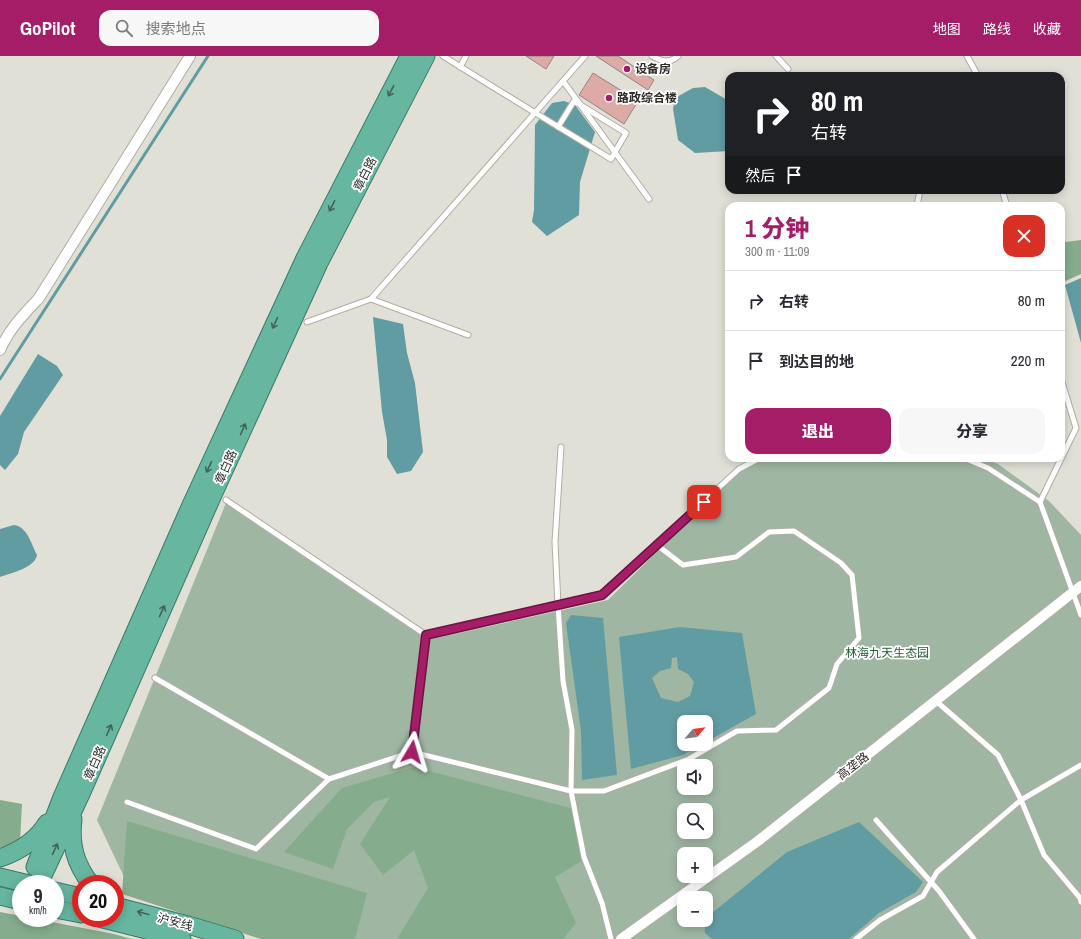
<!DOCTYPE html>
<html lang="zh">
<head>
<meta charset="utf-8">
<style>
  body { margin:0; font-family:"Archivo Narrow","Noto Sans SC",sans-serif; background:#f7f7f7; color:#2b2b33; height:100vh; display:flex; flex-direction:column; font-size:15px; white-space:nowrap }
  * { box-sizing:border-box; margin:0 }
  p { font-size:13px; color:#7c7c81 }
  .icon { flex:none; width:22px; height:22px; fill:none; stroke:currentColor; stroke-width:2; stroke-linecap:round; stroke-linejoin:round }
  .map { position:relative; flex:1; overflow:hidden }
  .sheet { position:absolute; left:725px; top:146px; width:340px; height:260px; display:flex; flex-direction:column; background:#fff; border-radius:12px; box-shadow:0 2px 10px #0003 }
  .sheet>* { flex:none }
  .hud { position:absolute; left:725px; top:16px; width:340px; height:122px; border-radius:12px; box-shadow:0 2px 10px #0003; background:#202124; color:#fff; overflow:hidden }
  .needle { width:26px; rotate:62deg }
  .controls { position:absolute; left:677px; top:659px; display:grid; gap:8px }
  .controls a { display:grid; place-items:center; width:36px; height:36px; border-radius:8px; background:#fff; box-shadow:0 2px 10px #0003; font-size:20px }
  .speed { position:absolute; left:12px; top:819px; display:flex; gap:8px; font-size:20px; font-weight:700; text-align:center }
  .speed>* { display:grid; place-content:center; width:52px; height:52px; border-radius:50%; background:#fff; box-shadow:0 2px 10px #0003; line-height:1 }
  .speed small { font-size:10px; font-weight:400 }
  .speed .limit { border:6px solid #d22; background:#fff; color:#111 }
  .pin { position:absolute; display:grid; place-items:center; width:34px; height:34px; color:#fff; margin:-17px; border-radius:8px; box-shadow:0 2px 6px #0006 }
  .me { position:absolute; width:44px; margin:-22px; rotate:7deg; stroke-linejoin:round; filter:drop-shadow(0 0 3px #0008) }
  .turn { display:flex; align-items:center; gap:14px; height:84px; padding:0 20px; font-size:18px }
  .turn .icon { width:52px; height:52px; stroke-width:2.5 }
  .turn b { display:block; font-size:28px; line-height:34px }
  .then { display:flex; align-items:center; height:38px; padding:0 20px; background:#0003; gap:8px; font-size:15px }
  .round { display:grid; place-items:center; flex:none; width:42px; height:42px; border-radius:12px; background:#f7f7f7 }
  .head { display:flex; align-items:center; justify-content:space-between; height:68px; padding:0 20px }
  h1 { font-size:24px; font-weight:800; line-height:30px; color:#a51d66 }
  .primary-button { display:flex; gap:8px; margin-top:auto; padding:8px 20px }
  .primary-button a { flex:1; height:46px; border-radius:12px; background:#a51d66; color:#fff; font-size:16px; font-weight:800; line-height:46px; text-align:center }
  .primary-button a+a { background:#f7f7f7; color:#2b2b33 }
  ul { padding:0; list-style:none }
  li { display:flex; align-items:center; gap:12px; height:60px; padding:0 20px; border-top:1px solid #e1e1e2 }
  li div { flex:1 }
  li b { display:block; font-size:15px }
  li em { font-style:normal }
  header { display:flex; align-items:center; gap:24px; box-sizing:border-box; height:56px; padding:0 20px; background:#a51d66; color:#fff }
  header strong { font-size:19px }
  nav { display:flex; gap:22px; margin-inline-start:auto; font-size:14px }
  .search { width:280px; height:36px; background:#f7f7f7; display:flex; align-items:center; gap:10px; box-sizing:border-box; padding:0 14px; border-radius:12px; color:#7c7c81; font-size:15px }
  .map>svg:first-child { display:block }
  .green { fill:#9fb6a3; fill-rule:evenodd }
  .forest { fill:#85ac8d }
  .water { fill:#629ca3; fill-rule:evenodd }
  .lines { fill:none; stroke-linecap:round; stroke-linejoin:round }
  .stream { stroke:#629ca3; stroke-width:3 }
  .building { fill:#deaaa6; stroke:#908685 }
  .service-casing { stroke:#b0aea5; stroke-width:7 }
  .minor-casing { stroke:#b0aea5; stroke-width:12 }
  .trunk-casing { stroke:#397a67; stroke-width:19 }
  .service { stroke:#fff; stroke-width:5 }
  .minor { stroke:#fff; stroke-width:10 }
  .trunk { stroke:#66b6a0; stroke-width:17 }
  .oneway { stroke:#446359 }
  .route-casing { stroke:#6b1342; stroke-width:10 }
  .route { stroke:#a51d66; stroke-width:7 }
  .poi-dot { fill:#a51d66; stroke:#fff; stroke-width:1.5 }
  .labels { text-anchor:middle; stroke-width:3.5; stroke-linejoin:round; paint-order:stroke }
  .poi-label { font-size:12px; font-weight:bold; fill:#2d2c29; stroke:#fff; text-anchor:start }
  .street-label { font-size:12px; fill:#2d2c29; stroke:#fff }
  .park-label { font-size:12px; fill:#245f35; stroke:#fff }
</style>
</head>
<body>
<header>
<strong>GoPilot</strong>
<div class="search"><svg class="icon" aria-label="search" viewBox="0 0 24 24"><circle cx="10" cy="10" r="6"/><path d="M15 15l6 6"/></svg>搜索地点</div>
<nav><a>地图</a><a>路线</a><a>收藏</a></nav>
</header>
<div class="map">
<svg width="1081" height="883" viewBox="0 0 1081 883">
  <rect width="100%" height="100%" fill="#e1e0d6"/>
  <path class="green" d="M760,402h222l16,6 51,37 32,34v404h-779l-175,-56 -30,-63 129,-317 201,137 181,-40 139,-137zM684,666h22v22h-22zM684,710h22v22h-22zM684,754h22v22h-22zM684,798h22v22h-22zM684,842h22v22h-22z"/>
  <g class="forest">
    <polygon points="1081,184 1081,218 1061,227 1061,186 1065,186"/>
    <polygon points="414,711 574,753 582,805 555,821 576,867 563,883 397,883 428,832 414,794 383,819 360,788 390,741 374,746 347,773 333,813 284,796 342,732"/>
    <polygon points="0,744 22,748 20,786 0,792"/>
    <polygon points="127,765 367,837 355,883 261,883 122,838"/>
    <polygon points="0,856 21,860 21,862 31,862 114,878 132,883 0,883"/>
  </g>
  <g class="water">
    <polygon points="705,31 729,45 729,95 695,97 678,84 673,53 675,42 693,32"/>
    <polygon points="564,45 575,49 595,76 580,126 579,159 547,180 532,166 534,154 535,69 552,47"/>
    <polygon points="1081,222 1081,287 1065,229"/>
    <polygon points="373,261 403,268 407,297 415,327 423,396 411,415 397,418 387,401 387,384 382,356"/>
    <polygon points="38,298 57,310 63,319 24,376 18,398 5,414 0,409 0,360"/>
    <path d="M14,469c14,2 17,19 23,30 -2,13 -26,18 -37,22v-48z"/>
    <polygon points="571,559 603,562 617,719 582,724 581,675 566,567"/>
    <path d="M680,571l62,6 14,81 -50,28v-20h-22v22h18l-19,11 -52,14 -12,-132zM677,601l1,12 10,5 6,8 -4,14 -12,6 -17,-4 -9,-20 8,-7 11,-3 1,-10z"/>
    <polygon points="859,766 923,826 916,836 879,857 849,883 712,883 705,877 704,864 706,864 706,862 787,796"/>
  </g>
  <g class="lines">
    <polyline class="stream" points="0,323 208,0"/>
  </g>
  <g class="building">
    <polygon points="526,0 554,0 546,13"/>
    <polygon points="596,0 618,0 654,24 648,34"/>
    <polygon points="593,17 638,45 624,68 579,39"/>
  </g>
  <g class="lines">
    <defs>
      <g id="service">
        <path d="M443,0c56,35 112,69 168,103l15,-26 -52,-32 -16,26"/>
        <path d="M652,0c8,5 18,8 26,0"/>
        <polyline points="776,0 788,13"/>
        <polyline points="967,0 978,20"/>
        <polyline points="460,11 466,0"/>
        <polyline points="563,25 649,143"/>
        <polyline points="1002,134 1007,150"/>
        <polyline points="917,150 920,134"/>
        <polyline points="371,243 585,0"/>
        <polyline points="307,266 371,243 468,279"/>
        <polyline points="561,391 555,486 558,549 563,625 572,674 571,735 584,801 602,847 611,883"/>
        <polyline points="964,402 988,412 1040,446 1081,559"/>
        <polyline points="226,444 426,579 602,539 739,413 760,402"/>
        <polyline points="1040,446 1076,372 1061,323"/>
        <polyline points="155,622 329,723"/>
        <polyline points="936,645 998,699 1021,744 1044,799 1080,842 1081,846"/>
        <polyline points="412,696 426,579"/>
        <polyline points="127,746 256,793 329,723 412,696 571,735 604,735 689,703 737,675 776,674 829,632 837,608 859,582 852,519 841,507 794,475 769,476 736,501 683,509 657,489"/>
        <polyline points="876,764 939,835 974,883"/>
        <polyline points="856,883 880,864 923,840 937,816 1021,744 1081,709"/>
      </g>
      <g id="minor">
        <path d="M0,294c9,-21 24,-36 39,-52l151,-242"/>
        <polyline points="621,883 758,785 1081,530"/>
      </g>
      <g id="trunk">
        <path d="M73,763c-3,25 2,45 18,65"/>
        <path d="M0,802c20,-7 36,-17 47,-35"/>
        <polyline points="35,811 62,741 191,449 305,202 409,0"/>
        <polyline points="0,821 29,828"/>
        <polyline points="39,828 81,738 212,441 319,207 426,0"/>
        <polyline points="55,835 81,841"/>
        <polyline points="0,840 21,845"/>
        <polyline points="115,850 188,869 235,883"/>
        <polyline points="55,853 81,858"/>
        <polyline points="99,862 182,883"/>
      </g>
    </defs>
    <use href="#service" class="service-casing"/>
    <use href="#minor" class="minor-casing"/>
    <use href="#trunk" class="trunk-casing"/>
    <use href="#service" class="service"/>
    <use href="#minor" class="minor"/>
    <use href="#trunk" class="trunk"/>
  </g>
  <defs><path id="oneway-shaft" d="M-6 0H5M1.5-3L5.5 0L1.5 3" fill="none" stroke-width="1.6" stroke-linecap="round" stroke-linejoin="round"/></defs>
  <g class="oneway">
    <use href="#oneway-shaft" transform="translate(391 35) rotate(117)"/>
    <use href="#oneway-shaft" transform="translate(332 150) rotate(117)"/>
    <use href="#oneway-shaft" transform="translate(275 267) rotate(115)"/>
    <use href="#oneway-shaft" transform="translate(243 373) rotate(-66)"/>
    <use href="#oneway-shaft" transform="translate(209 411) rotate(115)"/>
    <use href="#oneway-shaft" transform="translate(162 555) rotate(-66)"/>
    <use href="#oneway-shaft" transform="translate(109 674) rotate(-66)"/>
    <use href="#oneway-shaft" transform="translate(55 793) rotate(-65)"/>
    <use href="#oneway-shaft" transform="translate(143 857) rotate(-165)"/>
  </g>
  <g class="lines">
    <defs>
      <polyline id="route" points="412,696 426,579 602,539 704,446"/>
    </defs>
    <use href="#route" class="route-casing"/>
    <use href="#route" class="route"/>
  </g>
  <g class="poi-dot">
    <circle cx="627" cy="13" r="4"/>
    <circle cx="609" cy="42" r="4"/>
  </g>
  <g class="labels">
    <g class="poi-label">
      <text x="635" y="17">设备房</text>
      <text x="617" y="46">路政综合楼</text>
    </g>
    <g class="street-label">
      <text transform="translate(365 118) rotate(-63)" y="4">章白路</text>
      <text transform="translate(226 411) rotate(-66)" y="4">章白路</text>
      <text transform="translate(95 707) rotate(-66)" y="4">章白路</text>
      <text transform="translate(853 710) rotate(-38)" y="4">高垄路</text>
      <text transform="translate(175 866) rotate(15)" y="4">沪安线</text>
    </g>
    <g class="park-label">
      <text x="887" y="601">林海九天生态园</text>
    </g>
  </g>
</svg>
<div class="controls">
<a><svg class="needle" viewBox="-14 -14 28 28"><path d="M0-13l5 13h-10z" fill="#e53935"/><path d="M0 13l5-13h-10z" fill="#7c7c81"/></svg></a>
<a><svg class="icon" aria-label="sound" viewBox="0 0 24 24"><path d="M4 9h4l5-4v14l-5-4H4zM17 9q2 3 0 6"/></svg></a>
<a><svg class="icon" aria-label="search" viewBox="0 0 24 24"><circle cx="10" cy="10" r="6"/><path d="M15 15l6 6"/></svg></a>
<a>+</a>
<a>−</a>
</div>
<div class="speed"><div>9<small>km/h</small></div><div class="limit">20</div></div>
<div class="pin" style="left:704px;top:446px;background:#d93025"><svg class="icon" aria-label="arrive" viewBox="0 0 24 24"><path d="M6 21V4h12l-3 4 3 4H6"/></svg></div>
<svg class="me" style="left:412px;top:696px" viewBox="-20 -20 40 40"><path d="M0-17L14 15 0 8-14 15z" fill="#a51d66" stroke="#fff" stroke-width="4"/></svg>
<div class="hud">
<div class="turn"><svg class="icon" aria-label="right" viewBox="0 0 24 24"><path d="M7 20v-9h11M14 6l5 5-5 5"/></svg><div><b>80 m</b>右转</div></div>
<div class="then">然后<svg class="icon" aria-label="arrive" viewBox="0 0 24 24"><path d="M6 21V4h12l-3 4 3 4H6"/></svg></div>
</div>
<section class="sheet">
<div class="head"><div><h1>1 分钟</h1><p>300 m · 11:09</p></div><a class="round" style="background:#d93025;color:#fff"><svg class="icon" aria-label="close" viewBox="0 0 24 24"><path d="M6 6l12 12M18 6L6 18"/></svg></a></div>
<ul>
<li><svg class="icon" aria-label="right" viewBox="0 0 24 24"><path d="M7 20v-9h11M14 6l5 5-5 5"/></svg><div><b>右转</b></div><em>80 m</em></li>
<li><svg class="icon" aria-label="arrive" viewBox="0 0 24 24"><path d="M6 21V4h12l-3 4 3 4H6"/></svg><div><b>到达目的地</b></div><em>220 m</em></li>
</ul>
<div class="primary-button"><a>退出</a><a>分享</a></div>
</section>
</div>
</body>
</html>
